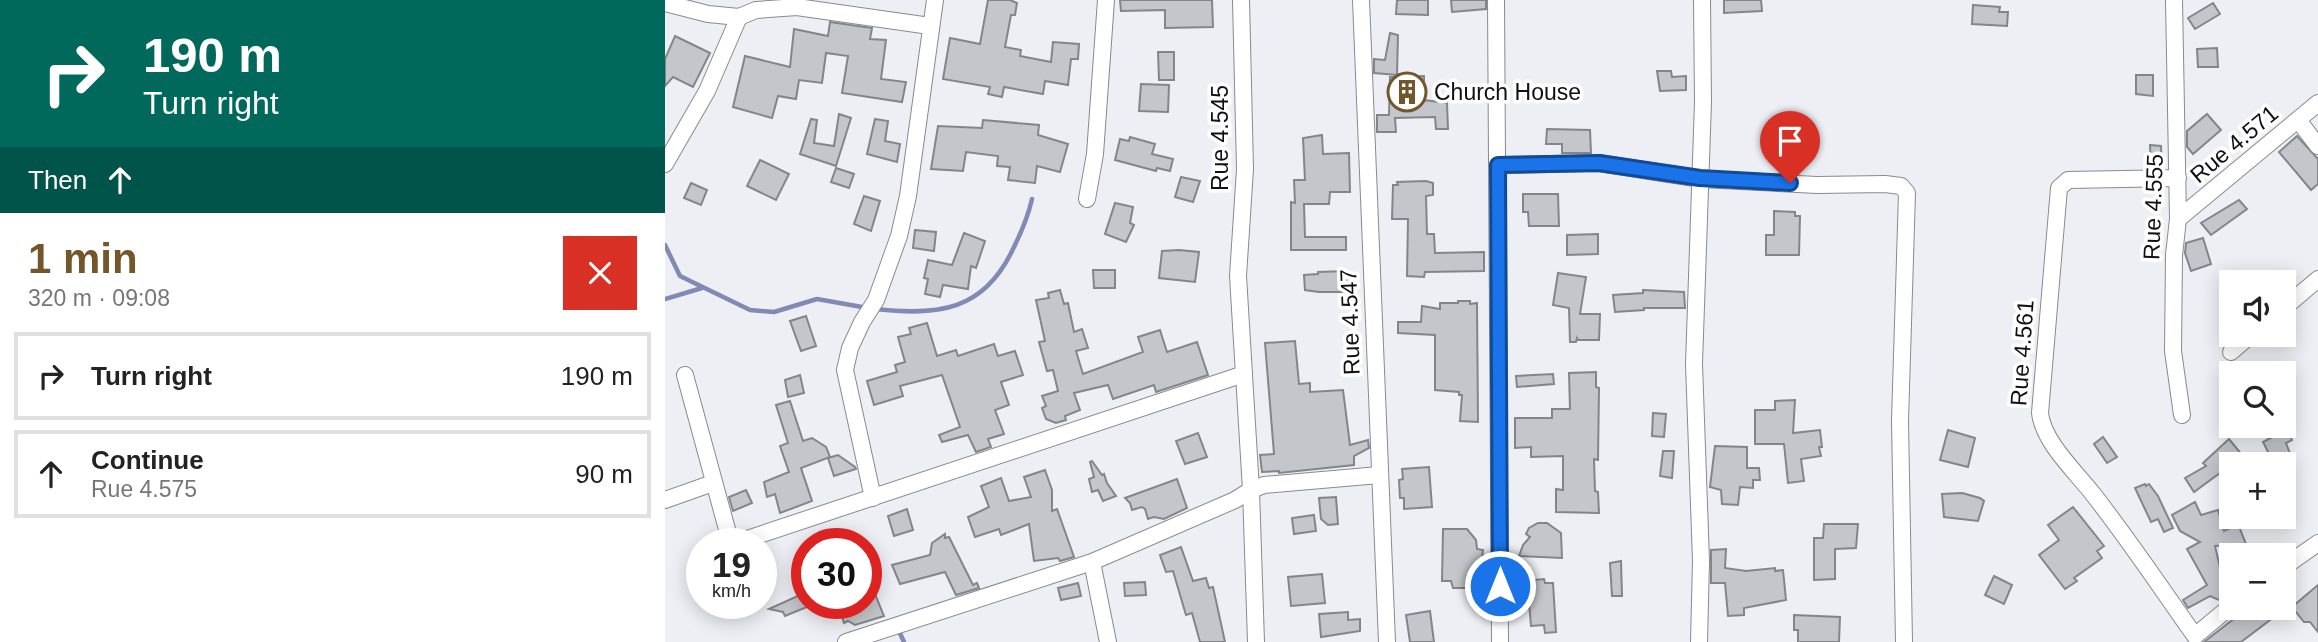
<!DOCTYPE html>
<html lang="en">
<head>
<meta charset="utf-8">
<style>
  body { margin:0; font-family:Helvetica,sans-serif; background:#f2f2f2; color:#222; height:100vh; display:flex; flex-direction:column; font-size:26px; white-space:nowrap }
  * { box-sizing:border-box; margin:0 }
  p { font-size:23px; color:#767676 }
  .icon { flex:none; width:38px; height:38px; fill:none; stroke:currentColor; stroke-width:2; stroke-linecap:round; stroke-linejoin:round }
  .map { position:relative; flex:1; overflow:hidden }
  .panel { display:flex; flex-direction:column; background:#fff; width:665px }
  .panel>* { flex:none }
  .top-card { background:#00695c; color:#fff; overflow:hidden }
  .buttons { position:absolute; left:1554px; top:270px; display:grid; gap:14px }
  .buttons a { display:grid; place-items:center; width:77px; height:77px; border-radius:0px; background:#fff; box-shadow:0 4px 18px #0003; font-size:35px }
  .speed { position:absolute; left:21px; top:528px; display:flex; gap:14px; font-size:35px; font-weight:700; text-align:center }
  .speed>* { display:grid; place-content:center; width:91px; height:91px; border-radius:50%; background:#fff; box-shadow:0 4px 18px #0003; line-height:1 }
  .speed small { font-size:18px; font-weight:400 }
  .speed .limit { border:10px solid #d22; background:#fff; color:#111 }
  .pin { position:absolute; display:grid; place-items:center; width:60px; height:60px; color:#fff; margin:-72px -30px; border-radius:50% 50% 50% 0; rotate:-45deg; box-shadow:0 0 7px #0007 }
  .pin .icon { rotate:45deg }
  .me { position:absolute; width:77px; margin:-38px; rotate:0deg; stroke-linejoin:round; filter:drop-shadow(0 0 5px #0008) }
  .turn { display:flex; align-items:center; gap:24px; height:147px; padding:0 28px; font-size:32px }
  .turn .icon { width:91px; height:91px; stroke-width:2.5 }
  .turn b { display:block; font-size:49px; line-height:60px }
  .then { display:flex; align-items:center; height:66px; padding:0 28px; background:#0003; gap:14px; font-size:26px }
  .round { display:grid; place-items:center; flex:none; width:74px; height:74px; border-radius:0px; background:#f2f2f2 }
  .headline { display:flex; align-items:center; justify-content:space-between; height:119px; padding:0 28px }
  h1 { font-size:42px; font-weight:800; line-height:52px; color:#74562b }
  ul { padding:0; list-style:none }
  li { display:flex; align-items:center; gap:21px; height:88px; margin:0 14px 10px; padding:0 14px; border:4px solid #e0e0e0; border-radius:0px }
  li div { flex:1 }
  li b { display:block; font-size:26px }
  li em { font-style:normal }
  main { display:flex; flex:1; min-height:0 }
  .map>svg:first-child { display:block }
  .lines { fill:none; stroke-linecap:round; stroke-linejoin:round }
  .stream { stroke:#818ab4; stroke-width:4.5 }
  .building { fill:#c4c6cb; stroke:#84858b; stroke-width:2 }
  .minor-casing { stroke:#898a90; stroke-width:18 }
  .minor { stroke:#fff; stroke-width:16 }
  .route-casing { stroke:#114b97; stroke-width:18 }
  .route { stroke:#1a73e8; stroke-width:12 }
  .labels { text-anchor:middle; stroke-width:7; stroke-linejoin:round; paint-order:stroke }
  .poi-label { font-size:23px; fill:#101012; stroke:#fff; text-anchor:start }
  .street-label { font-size:23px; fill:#101012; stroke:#fff }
</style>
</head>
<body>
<main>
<section class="panel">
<div class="top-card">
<div class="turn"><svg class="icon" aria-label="right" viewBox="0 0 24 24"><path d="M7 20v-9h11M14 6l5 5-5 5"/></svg><div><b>190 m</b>Turn right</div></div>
<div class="then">Then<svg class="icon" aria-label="ahead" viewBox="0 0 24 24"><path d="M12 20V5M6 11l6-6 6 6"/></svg></div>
</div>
<div class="headline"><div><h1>1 min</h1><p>320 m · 09:08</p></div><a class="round" style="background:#d93025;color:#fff"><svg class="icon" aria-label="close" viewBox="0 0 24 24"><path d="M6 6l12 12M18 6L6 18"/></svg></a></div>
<ul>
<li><svg class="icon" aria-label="right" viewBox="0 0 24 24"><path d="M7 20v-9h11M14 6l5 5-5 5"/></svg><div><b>Turn right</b></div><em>190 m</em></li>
<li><svg class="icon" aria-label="ahead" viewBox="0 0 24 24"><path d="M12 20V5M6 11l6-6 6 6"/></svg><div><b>Continue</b><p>Rue 4.575</p></div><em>90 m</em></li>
</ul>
</section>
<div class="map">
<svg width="1653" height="642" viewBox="0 0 1653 642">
  <rect width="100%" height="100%" fill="#eeeff5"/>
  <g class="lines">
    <g class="stream">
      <polyline points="0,245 15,276 85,310 109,312 152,299 197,307"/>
      <polyline points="0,299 37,288"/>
      <path d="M211,309c62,7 108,2 137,-60 8,-16 15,-32 19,-50"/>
      <polyline points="233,629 239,642"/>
    </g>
  </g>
  <g class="building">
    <polygon points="323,0 345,0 352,3 350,15 346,15 340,47 356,50 355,56 386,62 388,42 414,44 413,59 406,59 403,85 380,81 378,94 339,87 337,97 323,94 325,87 278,79 285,38 315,44"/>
    <polygon points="455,0 547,0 548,27 500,28 500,10 456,11"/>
    <polygon points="732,0 763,0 763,15 731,14"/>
    <polygon points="786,0 821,0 821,9 787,12"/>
    <polygon points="1059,0 1096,0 1097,11 1059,13"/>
    <polygon points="1548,3 1555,14 1530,29 1523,18"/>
    <polygon points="1308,5 1335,7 1334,12 1343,12 1342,26 1307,24"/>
    <polygon points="165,22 207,28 205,39 221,40 216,79 241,82 237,102 177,93 183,56 161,53 157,83 134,80 131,99 113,96 107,118 68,107 80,56 125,67 129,29 163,36"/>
    <polygon points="725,33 733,35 732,75 709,73 709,59 720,60"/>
    <polygon points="10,36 45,53 28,87 8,77 0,86 0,59"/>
    <polygon points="1552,48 1553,67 1533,67 1532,49"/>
    <polygon points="493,52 509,52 509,80 494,80"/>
    <polygon points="992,71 1006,71 1007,77 1021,76 1021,90 995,91"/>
    <polygon points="1471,75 1488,75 1488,96 1471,94"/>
    <polygon points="759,76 759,100 782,103 783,129 771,129 770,117 730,118 731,132 712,132 712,115 724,115 725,77"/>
    <polygon points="476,84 504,85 503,112 474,111"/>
    <polygon points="174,114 186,118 171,166 135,154 146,119 152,120 149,143 169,146"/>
    <polygon points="1542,114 1556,130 1528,154 1522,147 1522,131"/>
    <polygon points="210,119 223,121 220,141 235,144 232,162 202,154"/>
    <polygon points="318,120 374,125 373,135 403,144 395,172 372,166 370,183 343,180 345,167 332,166 333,156 301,152 298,171 266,169 273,126 317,128"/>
    <polygon points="882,129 925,130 926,153 897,153 897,144 881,144"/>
    <polygon points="657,135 658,154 684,153 685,192 665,192 664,204 639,204 640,237 681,237 681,250 626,250 626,202 630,203 629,180 640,180 638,138"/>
    <polygon points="1632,136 1653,159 1653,184 1646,190 1614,152"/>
    <polygon points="465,137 490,144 487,154 508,159 505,171 492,168 491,171 450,160 455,139 464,141"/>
    <polygon points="1485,145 1496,146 1497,168 1486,168"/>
    <polygon points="95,160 124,174 111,200 82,186"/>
    <polygon points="171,168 189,174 184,188 166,182"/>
    <polygon points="516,177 535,181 528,202 510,197"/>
    <polygon points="761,181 768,183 768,195 761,196 762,234 769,234 770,253 819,252 819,271 760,272 759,277 742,276 743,219 727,219 728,185 733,185 732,182"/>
    <polygon points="26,183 42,190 36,205 19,198"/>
    <polygon points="858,194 893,194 894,226 864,226 863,212 858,212"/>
    <polygon points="199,196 215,201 206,231 189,224"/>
    <polygon points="1574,200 1582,209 1546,235 1536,223"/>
    <polygon points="450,203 468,207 465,223 469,225 461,242 440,234"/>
    <polygon points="1109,211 1130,212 1130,216 1135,216 1134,255 1101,255 1101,235 1109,235"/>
    <polygon points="250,230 271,232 269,251 248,248"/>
    <polygon points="299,233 320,241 311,268 306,266 303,289 278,285 275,297 260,294 263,279 259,278 263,260 287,265"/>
    <polygon points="933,234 933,254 902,255 902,235"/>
    <polygon points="1538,238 1546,264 1526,271 1520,253 1521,243"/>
    <polygon points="514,250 534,252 530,282 494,278 497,251"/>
    <polygon points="428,270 450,270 450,288 429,288"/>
    <polygon points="681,271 681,273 689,273 689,292 654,292 640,290 639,275 653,274 653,272"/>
    <polygon points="893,273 921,277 915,314 935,314 934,340 913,340 912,338 911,342 905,342 904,308 888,305"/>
    <polygon points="395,290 399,304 403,303 409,332 417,329 423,348 411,351 418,374 478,352 473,337 495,330 502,352 532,342 543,375 491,392 489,385 448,399 443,385 409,393 415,410 400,416 401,420 391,423 381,419 377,408 381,406 377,396 393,391 388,370 382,371 374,342 380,341 371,300 384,298 383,293"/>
    <polygon points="978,290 1019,292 1020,308 979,308 979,310 950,312 948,295 978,293"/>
    <polygon points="793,301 805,301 805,304 812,303 813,422 795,421 797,395 794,395 794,392 770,390 770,335 733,333 733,322 756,322 757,306 775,309 775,303 793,303"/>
    <polygon points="141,316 151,346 136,351 125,321"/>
    <polygon points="262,323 272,356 291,350 293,356 329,344 333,356 350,351 358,375 336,382 344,405 330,410 339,434 323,439 326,447 311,452 303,435 277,442 274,435 295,427 277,375 235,386 238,396 209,405 202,381 232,372 230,365 240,362 233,337 246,334 244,328"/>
    <polygon points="630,341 634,384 645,383 645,392 678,390 685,445 703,440 704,448 689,456 689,465 614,473 614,471 597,472 595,455 609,454 600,343"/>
    <polygon points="931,372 931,387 934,388 933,460 929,459 930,491 933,492 934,513 891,512 891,489 898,490 898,456 866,457 866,447 850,448 850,418 887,418 887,409 905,409 904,373"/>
    <polygon points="888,374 889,384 852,387 851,376"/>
    <polygon points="135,375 139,393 123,397 120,380"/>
    <polygon points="1130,400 1128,433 1155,430 1157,447 1154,447 1156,456 1136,459 1139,481 1123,483 1119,444 1090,444 1090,410 1110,410 1110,401"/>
    <polygon points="125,401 138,441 147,438 161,447 165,457 136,468 147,501 115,513 110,494 102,497 99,482 124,472 115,446 123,443 111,405"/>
    <polygon points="988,413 1001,414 999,437 987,436"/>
    <polygon points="1622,429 1627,440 1621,443 1629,464 1609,464 1598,442"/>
    <polygon points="1283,430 1310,438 1303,467 1275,460"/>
    <polygon points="533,433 542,457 520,464 511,441"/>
    <polygon points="1438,437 1452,457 1442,463 1429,444"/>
    <polygon points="1564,439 1578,456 1529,492 1520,478 1541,466 1538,463"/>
    <polygon points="1050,446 1082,447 1082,468 1094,468 1095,480 1088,480 1088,488 1075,487 1073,505 1057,504 1056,490 1045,487"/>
    <polygon points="998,451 1009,451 1007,478 995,476"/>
    <polygon points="173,455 190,467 191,469 169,476 163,458"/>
    <polygon points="427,461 437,475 439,474 442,483 451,496 438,501 433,490 427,492 424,479 429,477 425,462"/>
    <polygon points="764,467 767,507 739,509 739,498 735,498 734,480 738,479 737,469"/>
    <polygon points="380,470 387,490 387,511 392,509 409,557 395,561 393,558 369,561 364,524 336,535 334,529 310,537 303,517 324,507 316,486 336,478 344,501 366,497 359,477"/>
    <polygon points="512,479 522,508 499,519 489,517 483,519 480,509 477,507 467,510 465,503 460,498"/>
    <polygon points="1480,484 1481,486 1484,484 1493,496 1508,528 1499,532 1493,519 1486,522 1470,488"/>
    <polygon points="81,490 87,503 68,511 64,497"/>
    <polygon points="1297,493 1315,498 1319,501 1313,521 1279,517 1277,494"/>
    <polygon points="671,497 673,524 663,525 656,519 654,498"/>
    <polygon points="1530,502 1536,515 1553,510 1559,531 1573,524 1581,544 1550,546 1556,572 1566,569 1566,582 1561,583 1563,595 1554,600 1545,596 1523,608 1518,600 1542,585 1522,549 1535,542 1515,531 1507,515"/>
    <polygon points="1408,507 1439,546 1432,551 1437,558 1409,578 1412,581 1400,589 1374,555 1394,540 1383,525"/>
    <polygon points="242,509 248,530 229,536 223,516"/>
    <polygon points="649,515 651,531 629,534 627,518"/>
    <polygon points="873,523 882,523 896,533 897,558 854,556 858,545 865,537 861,534 864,528"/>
    <polygon points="1159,524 1193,524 1191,548 1170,549 1170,579 1149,580 1149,538 1158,538"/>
    <polygon points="778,529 802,529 811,540 812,549 818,550 814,585 809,588 788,588 786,581 777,581"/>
    <polygon points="280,534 280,538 284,537 308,585 312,583 314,588 291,595 280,572 235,584 227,565 265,555 267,543"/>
    <polygon points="516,547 528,581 541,578 544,588 548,587 560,642 535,642 527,613 521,615 508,571 501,572 495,555"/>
    <polygon points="1061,549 1060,568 1081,571 1110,568 1110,571 1118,570 1121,600 1079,608 1079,615 1063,616 1060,583 1046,583 1046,550"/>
    <polygon points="956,561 957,596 947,596 945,563"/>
    <polygon points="201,572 219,616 190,625 183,621 179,623 173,604 201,604"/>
    <polygon points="657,574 660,603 626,606 623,577"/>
    <polygon points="1329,576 1347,585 1339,604 1320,595"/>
    <polygon points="879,579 880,583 888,583 891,632 880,633 879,625 866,626 864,603 859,603 858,581"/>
    <polygon points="480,582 481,595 460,596 459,583"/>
    <polygon points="413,583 416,596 396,600 393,588"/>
    <polygon points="1653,585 1653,632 1645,622 1639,622 1627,607"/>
    <polygon points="137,594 142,607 120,616 118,612 104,609"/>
    <polygon points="1584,607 1594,607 1605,620 1576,642 1539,642"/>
    <polygon points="765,611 769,642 745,642 741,615"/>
    <polygon points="683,612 683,620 695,619 695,631 656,637 654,614"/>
    <polygon points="1129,615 1175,617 1174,642 1133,642 1133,630 1129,630"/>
  </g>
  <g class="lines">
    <defs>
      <g id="minor">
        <polyline points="576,0 580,169 573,276 586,490 591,642"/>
        <polyline points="696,0 722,642"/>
        <polyline points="831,0 835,642"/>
        <polyline points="1509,0 1513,219 1509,255 1508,351 1517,415"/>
        <polyline points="0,3 43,14 74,17 91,10 132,7 265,26"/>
        <polyline points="1633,120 1653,146"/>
        <polyline points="0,164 42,91 74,17"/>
        <polyline points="833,165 934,163 1036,179 1152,185 1220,184 1236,186 1242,193 1235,421 1239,642"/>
        <path d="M1513,178l-110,2 -9,8 -19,225c3,29 36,59 53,81 36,46 68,94 102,142l36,-30"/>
        <polyline points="422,199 430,154 441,0"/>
        <polyline points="1513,219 1653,103"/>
        <polyline points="1619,308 1653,279"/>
        <polyline points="1566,352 1587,334"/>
        <polyline points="20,375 63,533 69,540 79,540 579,374"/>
        <polyline points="208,498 180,370 185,348 197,322 211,300 234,236 243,196 270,0"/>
        <polyline points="0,500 48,483"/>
        <polyline points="427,562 443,642"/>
        <polyline points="1619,567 1653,543"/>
        <polyline points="181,642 427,562 570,500 586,490 599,485 714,475"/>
        <polyline points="1034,642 1036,561 1029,364 1038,102 1037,0"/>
      </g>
    </defs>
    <use href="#minor" class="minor-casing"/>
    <use href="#minor" class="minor"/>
  </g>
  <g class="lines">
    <defs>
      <polyline id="route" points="835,586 833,165 934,163 1035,178 1125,183"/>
    </defs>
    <use href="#route" class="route-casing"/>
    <use href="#route" class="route"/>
  </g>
  <defs>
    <symbol id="building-ring" viewBox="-11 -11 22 22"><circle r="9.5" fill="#fff" stroke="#74562b" stroke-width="1.5"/><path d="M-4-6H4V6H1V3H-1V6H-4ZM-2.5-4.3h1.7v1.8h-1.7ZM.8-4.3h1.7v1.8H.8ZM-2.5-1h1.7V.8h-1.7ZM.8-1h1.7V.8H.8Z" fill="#74562b"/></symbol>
  </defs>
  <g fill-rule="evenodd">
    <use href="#building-ring" x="720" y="70" width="44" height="44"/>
  </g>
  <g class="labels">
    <g class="poi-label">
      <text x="769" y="100">Church House</text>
    </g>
    <g class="street-label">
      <text transform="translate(555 138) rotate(-90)" y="8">Rue 4.545</text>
      <text transform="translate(1569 144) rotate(-40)" y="8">Rue 4.571</text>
      <text transform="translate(1488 207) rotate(-88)" y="8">Rue 4.555</text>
      <text transform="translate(685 322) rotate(-92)" y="8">Rue 4.547</text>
      <text transform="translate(1357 353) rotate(-86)" y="8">Rue 4.561</text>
    </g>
  </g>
</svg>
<div class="buttons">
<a><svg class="icon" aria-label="sound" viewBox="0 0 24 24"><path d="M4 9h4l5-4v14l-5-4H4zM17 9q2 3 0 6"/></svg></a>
<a><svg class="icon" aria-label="search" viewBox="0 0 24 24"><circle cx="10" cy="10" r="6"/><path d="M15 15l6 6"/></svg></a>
<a>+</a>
<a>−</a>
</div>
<div class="speed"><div>19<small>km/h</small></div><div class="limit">30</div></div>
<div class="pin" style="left:1125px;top:183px;background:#d93025"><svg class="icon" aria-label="arrive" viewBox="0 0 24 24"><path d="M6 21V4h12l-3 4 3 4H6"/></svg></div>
<svg class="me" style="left:835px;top:586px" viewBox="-20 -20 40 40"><circle r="17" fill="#1a73e8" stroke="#fff" stroke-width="3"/><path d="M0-11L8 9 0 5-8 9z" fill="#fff"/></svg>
</div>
</main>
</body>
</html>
